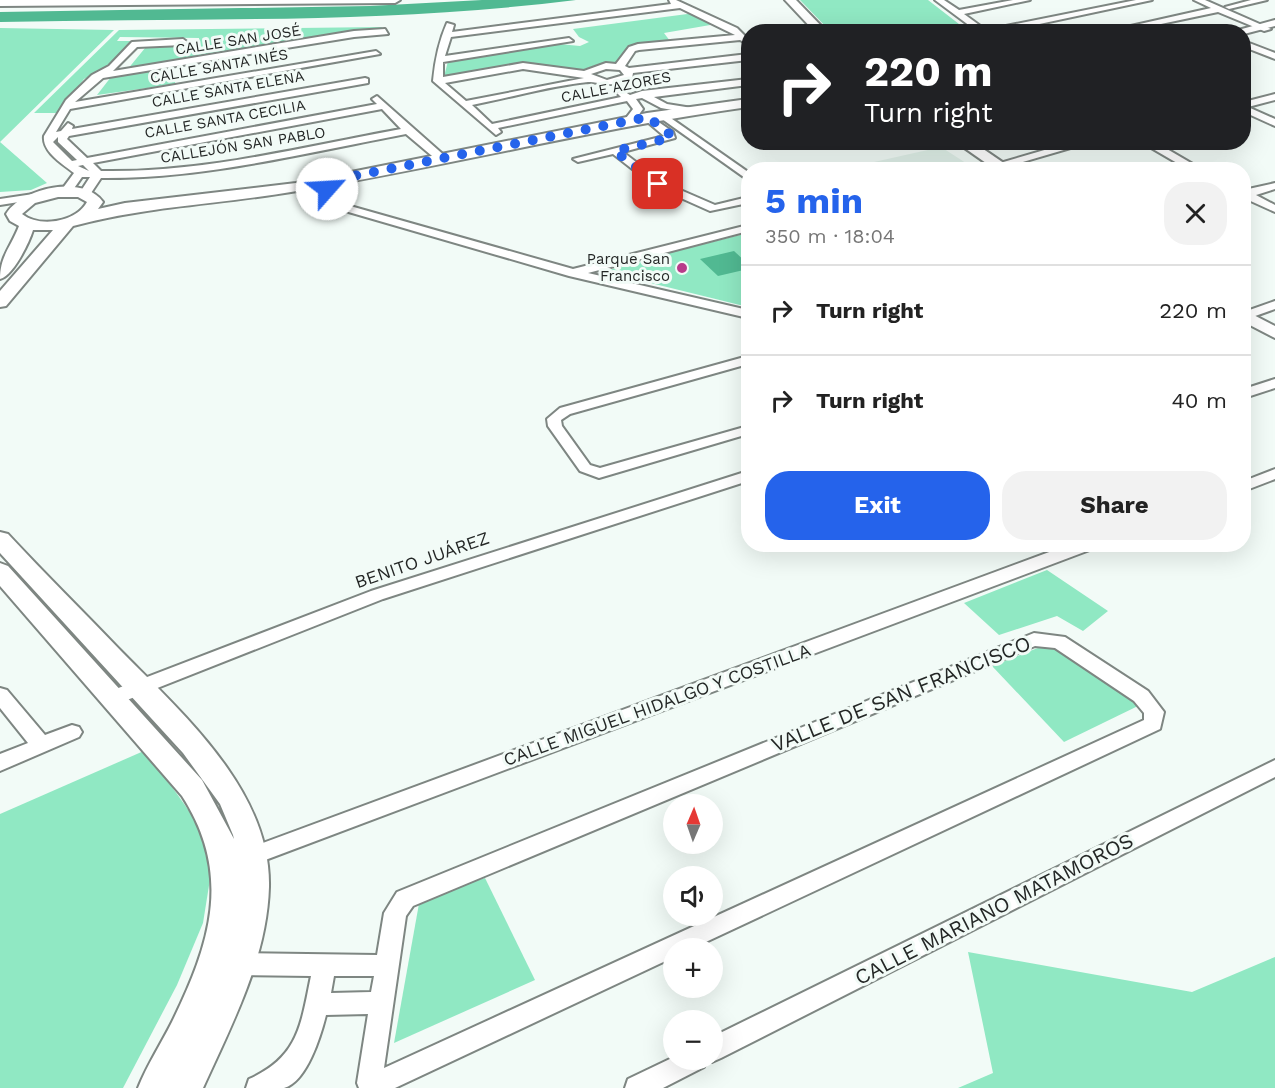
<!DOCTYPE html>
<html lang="en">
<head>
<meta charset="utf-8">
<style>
  body { margin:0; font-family:"Work Sans",sans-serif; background:#f2f2f2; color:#222; height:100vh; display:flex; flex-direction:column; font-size:22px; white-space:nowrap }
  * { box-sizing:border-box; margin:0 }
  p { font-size:20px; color:#767676 }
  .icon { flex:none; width:33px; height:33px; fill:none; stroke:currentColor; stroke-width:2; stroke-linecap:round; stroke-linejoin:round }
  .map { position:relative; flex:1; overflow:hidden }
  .side { position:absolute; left:741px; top:162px; width:510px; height:390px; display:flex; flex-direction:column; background:#fff; border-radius:24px; box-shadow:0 6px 24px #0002 }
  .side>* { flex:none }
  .guide { position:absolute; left:741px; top:24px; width:510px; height:126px; border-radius:24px; box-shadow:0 6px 24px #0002; background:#202124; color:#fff; overflow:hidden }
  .needle { width:39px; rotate:2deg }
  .buttons { position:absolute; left:663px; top:794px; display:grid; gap:12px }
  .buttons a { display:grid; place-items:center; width:60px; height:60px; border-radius:50%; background:#fff; box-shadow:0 6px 24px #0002; font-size:30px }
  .pin { position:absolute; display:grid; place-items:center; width:51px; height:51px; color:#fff; margin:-26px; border-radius:12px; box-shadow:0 3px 9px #0006 }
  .me { position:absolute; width:66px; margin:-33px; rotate:64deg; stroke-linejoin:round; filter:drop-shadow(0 0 4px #0008) }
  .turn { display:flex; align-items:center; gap:21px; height:126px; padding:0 24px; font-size:27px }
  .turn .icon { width:78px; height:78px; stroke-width:2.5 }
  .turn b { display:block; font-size:42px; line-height:51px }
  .round { display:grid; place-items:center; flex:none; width:63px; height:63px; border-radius:24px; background:#f2f2f2 }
  .overview { display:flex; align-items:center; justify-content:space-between; height:102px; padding:0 24px }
  h1 { font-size:36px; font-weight:700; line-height:45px; color:#2563eb }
  .cta { display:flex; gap:12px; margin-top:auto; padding:12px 24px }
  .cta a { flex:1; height:69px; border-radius:24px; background:#2563eb; color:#fff; font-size:24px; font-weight:700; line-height:69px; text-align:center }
  .cta a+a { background:#f2f2f2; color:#222 }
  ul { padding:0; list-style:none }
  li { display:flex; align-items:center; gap:18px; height:90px; padding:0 24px; border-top:2px solid #e0e0e0 }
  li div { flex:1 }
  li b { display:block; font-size:22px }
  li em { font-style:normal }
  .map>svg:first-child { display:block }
  .built { fill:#e0f1e9 }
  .green { fill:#90e8c3 }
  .water { fill:#51b992 }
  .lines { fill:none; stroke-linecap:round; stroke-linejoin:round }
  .street-casing { stroke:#7e8682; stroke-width:4 }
  .secondary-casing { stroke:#7e8682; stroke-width:4 }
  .street { fill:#fff; fill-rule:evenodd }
  .secondary { fill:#fff; fill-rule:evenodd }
  .route { stroke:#2563eb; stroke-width:10; stroke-dasharray:0 18 }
  .poi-dot { fill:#b83b8a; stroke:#f2fbf7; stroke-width:2 }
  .labels { text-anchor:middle; stroke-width:6; stroke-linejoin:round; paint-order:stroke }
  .far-street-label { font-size:15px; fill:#242726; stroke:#f2fbf7 }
  .far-poi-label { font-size:15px; fill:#242726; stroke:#f2fbf7; text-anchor:end }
  .street-label { font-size:18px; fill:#242726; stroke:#f2fbf7 }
  .near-street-label { font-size:21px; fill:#242726; stroke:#f2fbf7 }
</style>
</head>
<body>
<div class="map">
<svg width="1275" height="1088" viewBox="0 0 1275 1088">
  <rect width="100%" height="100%" fill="#f2fbf7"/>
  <polygon class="built" points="941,147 969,165 951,169 889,170 874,162"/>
  <g class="green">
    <polygon points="800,0 928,0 968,31 830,31"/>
    <polygon points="695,13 716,24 664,33 670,41 631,45 616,64 596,65 582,70 526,62 444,77 448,61 559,44 580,46 589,42 579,37 573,29"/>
    <polygon points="382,27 381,29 127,70 150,42 176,47 199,42 199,38 120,37 117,41 132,41 108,67 84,79 58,113 34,113 119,30"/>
    <polygon points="0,28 114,30 0,142 47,183 31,190 0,192"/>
    <polygon points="166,68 176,84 97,95 111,77"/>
    <polygon points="748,233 748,307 606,272 624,264"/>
    <polygon points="1047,570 1108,611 1083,631 1057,616 999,635 964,603"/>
    <polygon points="1048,644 1140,705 1064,742 992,666"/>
    <polygon points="146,750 206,835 211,873 203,923 177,985 123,1088 0,1088 0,814"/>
    <polygon points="485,878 535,980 394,1043 420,898"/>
    <polygon points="968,952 1192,992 1275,957 1275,1088 958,1088 993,1073"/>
  </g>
  <g class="water">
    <path d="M482,0h94c-191,24 -384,18 -576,22v-10l370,-6z"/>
    <polygon points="734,251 748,264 748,269 718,276 700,259"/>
  </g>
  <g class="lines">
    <defs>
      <g id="street">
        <path d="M669,0h7l61,28 11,11 -4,3 -4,-2 -101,10 -4,1 -10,15 4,2 119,-14v6l-115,13c-1,18 -34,9 -45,9 -39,4 -79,16 -116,23l20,19 129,-27 -4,-4 5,-3 8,5 12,-4 106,-12v6l-94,12 13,7 25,4 2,2 -5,3 -28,-5 -19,-10 -6,1 7,10 -11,15 -9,-2 10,-13 -6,-8 -129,27 3,4 -5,3 -63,-54c2,-21 6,-40 14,-58l7,2 -2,7 219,-28zM680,8l55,27 -97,9 -9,3 -13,17 -10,-1 -22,8 -61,-8 -80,14v-15l130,-21 -4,-3 -124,18 6,-19zM523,69l61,9 -118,23 -21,-18zM606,69l14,1 4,5 -17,5 -16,-6z"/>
        <polygon points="935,0 944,0 959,10 1013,0 1030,0 964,14 986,30 1136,0 1152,0 1002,32 978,32"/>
        <polygon points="1194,0 1205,0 1271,29 1264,31 1218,12 1123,32 1104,32 1211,8"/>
        <polygon points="1251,0 1267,0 1229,9 1225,7"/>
        <path d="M385,29l3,5 -34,3 -251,41 -28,24 301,-51 4,3 -310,55 -14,23 5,-1 7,-8 5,3 -1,3 293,-51 3,1v4l-299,53 -2,3 20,19 290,-54 -5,-5 5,-3 69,61v4h-8l-32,-27c-101,19 -202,45 -305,44l-12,18 -4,1 -6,-3 11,-17h-8l-12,17 -10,-2 14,-19c-11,-9 -32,-21 -30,-37l22,-36 26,-25 17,-9 23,-24 51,-3 4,3 -4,3 -46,2 -24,24 241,-40zM382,109l19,20c-99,18 -198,44 -300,42l-8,-8zM58,137v5l19,18 -5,1 -19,-19zM83,165l6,6 -11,-5z"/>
        <polygon points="1244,41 1275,53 1275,59 1244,47"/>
        <polygon points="1275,94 1275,100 1248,107 1275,119 1275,126 1244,112 1244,102"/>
        <polygon points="647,114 673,132 675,138 623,152 662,182 715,205 748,197 748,203 710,211 654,186 613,154 578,162 573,159 664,136 644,119 644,115"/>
        <polygon points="665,114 748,172 748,180 662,119 662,115"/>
        <polygon points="1072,142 1091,142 995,170 976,170"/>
        <polygon points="1141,142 1155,142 1203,170 1189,170"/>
        <polygon points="1275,183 1275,189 1256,195 1275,205 1275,212 1244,198 1244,190"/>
        <polygon points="292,185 300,185 329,200 573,269 748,225 748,231 588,273 748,310 748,318 569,276 321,204 292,189"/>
        <polygon points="40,193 44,194 44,198 0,205 0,199"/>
        <polygon points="1275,301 1275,309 1244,320 1244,312"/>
        <polygon points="748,356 748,364 570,414 561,420 562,426 590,465 600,468 748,426 748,434 599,478 580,471 548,426 547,419 560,408"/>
        <polygon points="1275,379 1275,388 1244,398 1244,389"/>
        <polygon points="1275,469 1275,479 1244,491 1244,481"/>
        <polygon points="748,471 748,481 383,599 122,702 115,704 108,702 106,697 108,692 371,591"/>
        <polygon points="1071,544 1097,544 1095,548 252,865 244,868 236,865 233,859 236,853"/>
        <path d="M1034,633l31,4 83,54 16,21 -4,17 -467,219h-19v9l-279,131h-36l-2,-5 11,-69 -42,1c-5,20 -19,67 -42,73 -11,0 -27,0 -38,0l3,-9c50,-22 52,-55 62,-103l-79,-1 -8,-4 -4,-7 4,-7 8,-4 145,2 7,-42 13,-21zM1035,646l20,2 79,53 10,12v7l-760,348 22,-152 7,-10zM334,976h40l-3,16 -40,1z"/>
        <polygon points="0,688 7,690 45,735 72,725 79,727 82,732 79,737 0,771 0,754 28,743 0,708"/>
        <polygon points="1275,760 1275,777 721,1058 712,1062 707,1060 704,1067 663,1088 625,1088 628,1079 674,1057 674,1059 712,1059 712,1037"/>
      </g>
      <g id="secondary">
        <polygon points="0,0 400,0 395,3 0,6"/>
        <polygon points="785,0 796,0 827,32 815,32"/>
        <polygon points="1275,20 1275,26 1244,34 1244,32 1231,32"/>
        <path d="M748,99v8c-152,21 -300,59 -451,84 -75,13 -151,15 -224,35l-67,80 -6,1v-16l53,-61h-20c-4,13 -20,46 -33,49 0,-23 11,-32 19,-53l-9,-5 -4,-7c16,-26 77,-40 97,-12l-5,7 27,-6 171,-20 351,-70zM58,197h20l9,5c-11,20 -47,26 -65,12l13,-11z"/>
        <polygon points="956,142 973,142 1014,170 996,170"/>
        <polygon points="1244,310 1275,326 1275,338 1244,322"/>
        <path d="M0,532l8,2c37,40 76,78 113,117 62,63 150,140 148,236 -2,71 -37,137 -66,201h-65c9,-23 23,-44 34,-66 38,-78 61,-147 10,-226l-182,-210v-23l8,3 194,214 32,59 -1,-4 -13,-31 -37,-51 -183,-200z"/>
      </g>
    </defs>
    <use href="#street" class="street-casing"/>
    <use href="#secondary" class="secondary-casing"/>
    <use href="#street" class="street"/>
    <use href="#secondary" class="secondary"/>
  </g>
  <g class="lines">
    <polyline class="route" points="327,189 329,181 648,117 672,136 670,138 615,151 658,184"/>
  </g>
  <circle class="poi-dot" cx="682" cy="268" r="6"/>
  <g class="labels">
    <g class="far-street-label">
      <text transform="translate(238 40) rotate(-9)" y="5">CALLE SAN JOSÉ</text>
      <text transform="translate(219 66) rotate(-10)" y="5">CALLE SANTA INÉS</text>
      <text transform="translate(616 87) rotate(-11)" y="5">CALLE AZORES</text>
      <text transform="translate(228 89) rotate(-10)" y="5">CALLE SANTA ELENA</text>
      <text transform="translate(225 119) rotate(-10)" y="5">CALLE SANTA CECILIA</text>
      <text transform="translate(243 145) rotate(-9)" y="5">CALLEJÓN SAN PABLO</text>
    </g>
    <g class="far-poi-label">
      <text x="670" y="264">Parque San<tspan x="670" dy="17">Francisco</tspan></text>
    </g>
    <g class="street-label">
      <text transform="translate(422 560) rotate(-19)" y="6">BENITO JUÁREZ</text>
      <text transform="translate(657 705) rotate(-20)" y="6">CALLE MIGUEL HIDALGO Y COSTILLA</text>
    </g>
    <g class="near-street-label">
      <text transform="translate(901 694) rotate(-22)" y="7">VALLE DE SAN FRANCISCO</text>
      <text transform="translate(994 909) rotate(-27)" y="7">CALLE MARIANO MATAMOROS</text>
    </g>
  </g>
</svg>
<div class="buttons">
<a><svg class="needle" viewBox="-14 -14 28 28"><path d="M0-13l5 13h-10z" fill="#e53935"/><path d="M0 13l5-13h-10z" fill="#767676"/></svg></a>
<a><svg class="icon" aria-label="sound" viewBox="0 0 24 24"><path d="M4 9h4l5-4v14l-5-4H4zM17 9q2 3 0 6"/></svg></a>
<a>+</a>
<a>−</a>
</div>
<div class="pin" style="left:658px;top:184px;background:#d93025"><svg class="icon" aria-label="arrive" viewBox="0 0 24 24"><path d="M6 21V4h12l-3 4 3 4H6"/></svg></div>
<svg class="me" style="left:327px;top:189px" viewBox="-20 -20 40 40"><circle r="19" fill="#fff"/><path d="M0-13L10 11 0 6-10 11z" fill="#2563eb"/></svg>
<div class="guide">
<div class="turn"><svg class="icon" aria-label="right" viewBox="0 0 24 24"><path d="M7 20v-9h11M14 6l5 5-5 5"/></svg><div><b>220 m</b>Turn right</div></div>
</div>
<section class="side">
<div class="overview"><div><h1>5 min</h1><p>350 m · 18:04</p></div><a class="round"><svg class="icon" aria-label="close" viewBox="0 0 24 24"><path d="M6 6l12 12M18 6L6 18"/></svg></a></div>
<ul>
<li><svg class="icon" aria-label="right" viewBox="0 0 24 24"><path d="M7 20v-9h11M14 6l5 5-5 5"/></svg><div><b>Turn right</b></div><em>220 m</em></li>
<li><svg class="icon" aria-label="right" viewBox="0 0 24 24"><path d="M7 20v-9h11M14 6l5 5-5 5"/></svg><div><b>Turn right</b></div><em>40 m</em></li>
</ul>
<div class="cta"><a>Exit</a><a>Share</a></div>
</section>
</div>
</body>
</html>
